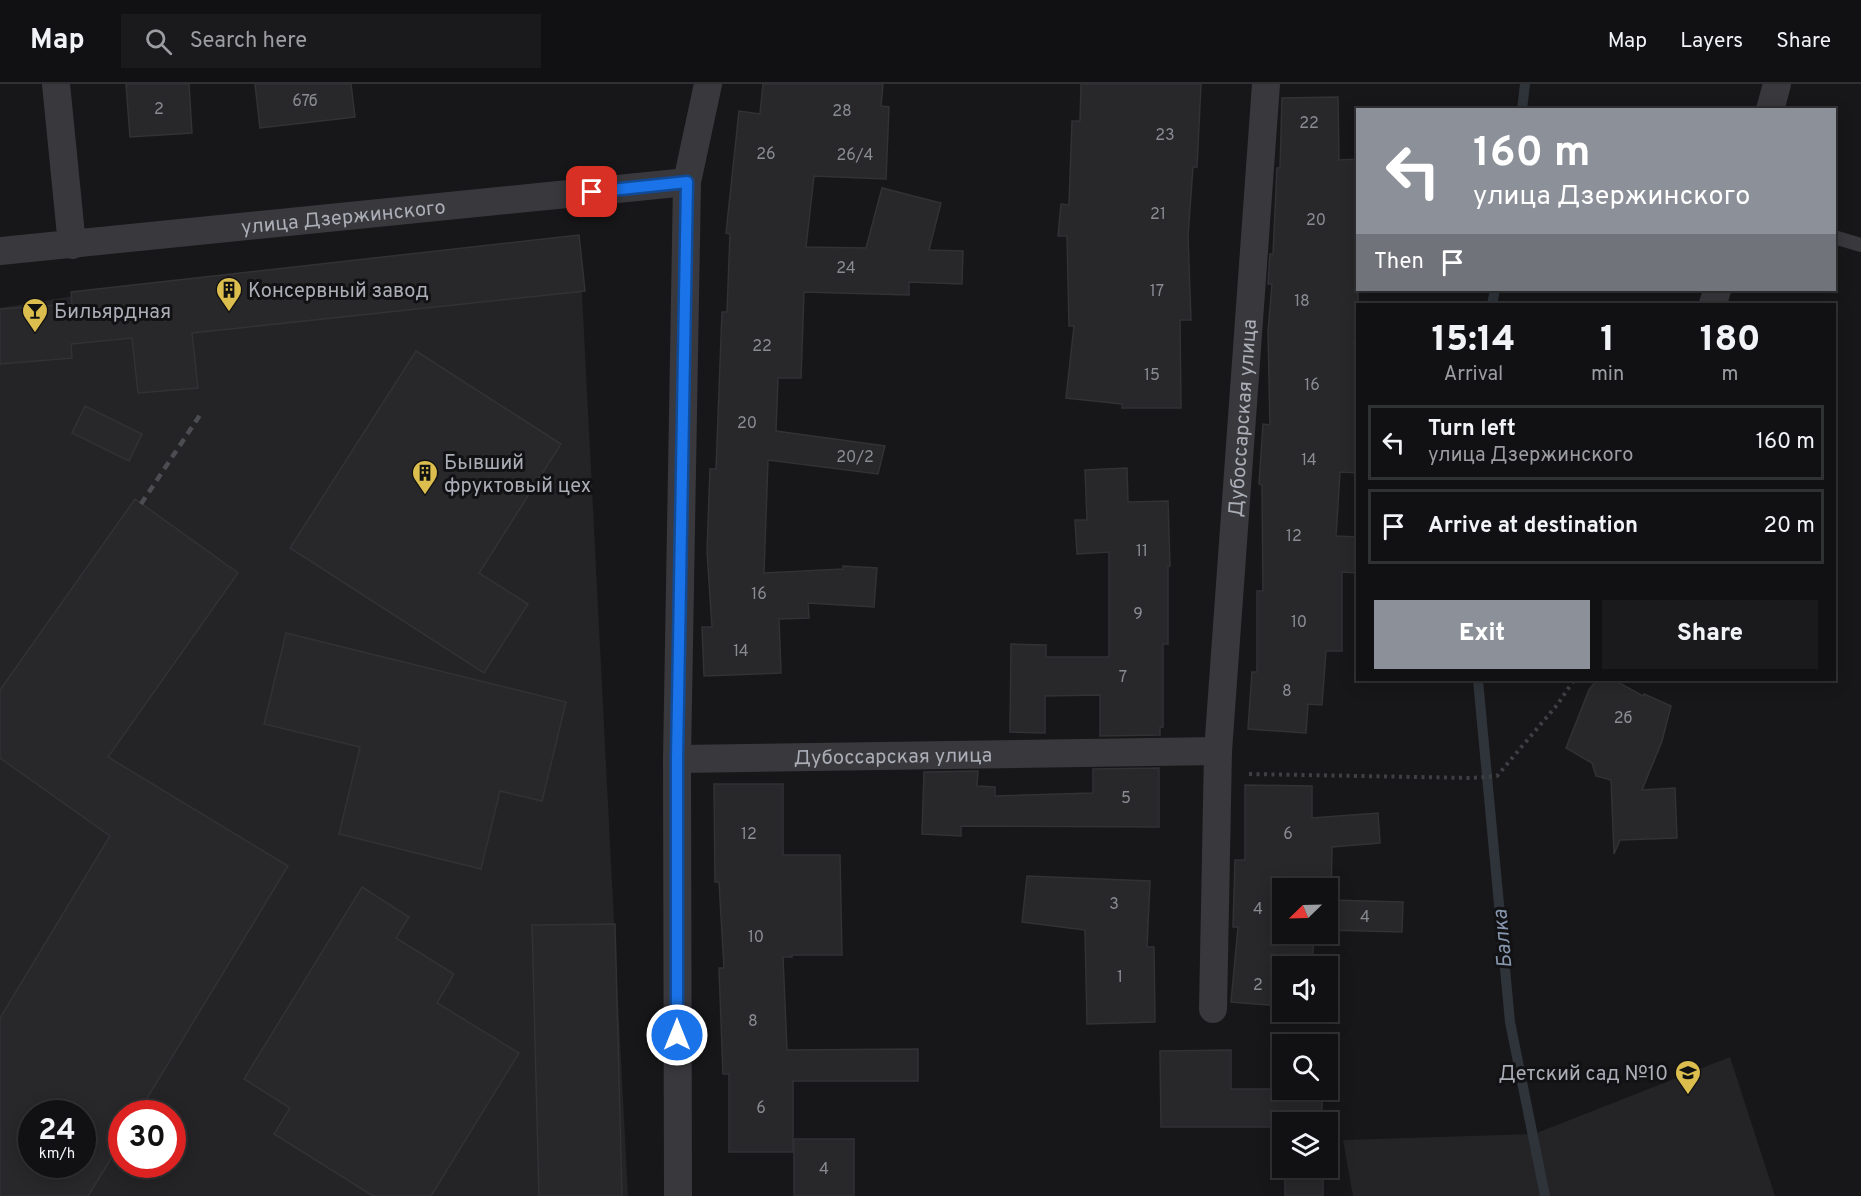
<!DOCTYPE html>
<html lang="en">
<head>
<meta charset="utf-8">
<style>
  body { margin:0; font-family:Overpass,sans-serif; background:#1a1a1c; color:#f1f3f6; height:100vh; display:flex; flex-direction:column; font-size:22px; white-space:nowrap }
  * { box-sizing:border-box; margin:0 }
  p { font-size:20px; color:#9c9da0 }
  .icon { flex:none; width:33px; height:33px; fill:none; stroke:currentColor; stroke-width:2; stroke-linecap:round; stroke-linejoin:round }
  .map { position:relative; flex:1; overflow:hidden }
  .drawer { position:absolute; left:1356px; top:219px; width:480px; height:378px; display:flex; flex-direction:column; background:#111113; border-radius:0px; box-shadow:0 3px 15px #0003,0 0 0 2px #303133 }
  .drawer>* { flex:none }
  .banner { position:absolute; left:1356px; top:24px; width:480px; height:183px; border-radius:0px; box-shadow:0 3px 15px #0003,0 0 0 2px #303133; background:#8c9099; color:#fff; overflow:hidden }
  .needle { width:39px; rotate:247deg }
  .fabs { position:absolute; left:1272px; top:794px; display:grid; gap:12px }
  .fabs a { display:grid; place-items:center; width:66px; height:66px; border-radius:0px; background:#111113; box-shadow:0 3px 15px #0003,0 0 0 2px #303133; font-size:30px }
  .speed { position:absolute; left:18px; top:1016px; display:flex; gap:12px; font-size:30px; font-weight:700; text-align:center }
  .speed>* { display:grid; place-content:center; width:78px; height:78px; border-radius:50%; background:#111113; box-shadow:0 3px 15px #0003,0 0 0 2px #303133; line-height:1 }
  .speed small { font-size:15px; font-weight:400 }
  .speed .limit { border:9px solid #d22; background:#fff; color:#111 }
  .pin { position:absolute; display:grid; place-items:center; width:51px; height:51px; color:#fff; margin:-26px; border-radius:12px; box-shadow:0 3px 9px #0006 }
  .me { position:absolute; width:66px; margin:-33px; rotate:0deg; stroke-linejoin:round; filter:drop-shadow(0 0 4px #0008) }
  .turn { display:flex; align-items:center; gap:21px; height:126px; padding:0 18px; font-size:27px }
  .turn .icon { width:78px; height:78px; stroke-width:2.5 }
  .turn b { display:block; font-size:42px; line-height:51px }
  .then { display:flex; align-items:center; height:57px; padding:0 18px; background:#0003; gap:12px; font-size:22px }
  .eta { display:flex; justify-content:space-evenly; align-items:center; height:102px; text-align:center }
  .eta b { font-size:36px; font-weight:800; line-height:42px }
  .button { display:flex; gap:12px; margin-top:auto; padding:12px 18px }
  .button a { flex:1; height:69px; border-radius:0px; background:#8c9099; color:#fff; font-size:24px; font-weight:800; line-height:69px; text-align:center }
  .button a+a { background:#1a1a1c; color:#f1f3f6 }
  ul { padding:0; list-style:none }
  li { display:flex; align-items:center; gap:18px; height:75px; margin:0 12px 9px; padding:0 6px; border:3px solid #303133; border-radius:0px }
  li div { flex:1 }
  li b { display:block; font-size:22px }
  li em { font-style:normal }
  header { display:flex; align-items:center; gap:36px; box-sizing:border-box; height:84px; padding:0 30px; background:#111113; border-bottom:2px solid #303133 }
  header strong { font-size:28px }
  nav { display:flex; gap:33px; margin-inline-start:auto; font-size:21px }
  .search { width:420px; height:54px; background:#1a1a1c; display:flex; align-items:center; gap:15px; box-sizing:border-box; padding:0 21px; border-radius:0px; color:#9c9da0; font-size:22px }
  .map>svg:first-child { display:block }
  .built { fill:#242326; fill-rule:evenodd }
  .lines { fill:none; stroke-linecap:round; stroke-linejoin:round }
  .stream { stroke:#2f343b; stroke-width:10 }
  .building { fill:#28272a; stroke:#323134; stroke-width:1.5; fill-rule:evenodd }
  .path { stroke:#3f4044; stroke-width:4; stroke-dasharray:3 4.5; stroke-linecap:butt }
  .lane { stroke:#39393d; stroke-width:14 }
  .street { stroke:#39393d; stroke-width:28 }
  .rail { stroke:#4c4d52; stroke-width:4.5; stroke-dasharray:8 6; stroke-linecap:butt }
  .route-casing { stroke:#114b97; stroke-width:15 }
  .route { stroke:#1a73e8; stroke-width:10 }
  .labels { text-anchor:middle; stroke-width:6; stroke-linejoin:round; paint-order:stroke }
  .number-label { font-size:16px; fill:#8a8c94 }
  .street-label { font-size:20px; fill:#abadb7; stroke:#121214 }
  .poi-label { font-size:20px; fill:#abadb7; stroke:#121214; text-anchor:start }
  .water-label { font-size:21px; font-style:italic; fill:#8696ad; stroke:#121214 }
</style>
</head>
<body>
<header>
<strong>Map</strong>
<div class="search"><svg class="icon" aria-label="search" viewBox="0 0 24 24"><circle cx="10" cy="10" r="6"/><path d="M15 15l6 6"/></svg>Search here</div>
<nav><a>Map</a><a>Layers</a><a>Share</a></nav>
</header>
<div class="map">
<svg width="1861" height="1112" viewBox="0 0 1861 1112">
  <rect width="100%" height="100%" fill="#171719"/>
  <g class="built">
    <path d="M579,151l49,961h-628v-888l159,-26zM32,1029h50v51h-50zM122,1029h50v51h-50z"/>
    <polygon points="1730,973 1775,1112 1353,1112 1343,1056 1534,1050"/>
  </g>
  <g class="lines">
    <g class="stream">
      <polyline points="1522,26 1525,0"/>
      <polyline points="1492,220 1495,206"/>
      <polyline points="1478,596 1510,938 1545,1112"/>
    </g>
  </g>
  <g class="building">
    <polygon points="126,0 189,0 192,49 130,53"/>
    <polygon points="255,0 351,0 355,33 260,44"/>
    <polygon points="763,0 883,0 881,22 889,23 886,95 814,92 806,163 866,164 882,104 941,119 929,166 963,167 962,200 909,198 909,211 804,208 801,294 778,294 776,347 885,362 878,390 768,376 764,489 843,485 843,482 877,484 874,523 808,519 809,534 779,535 781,589 704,592 702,543 712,543 707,467 710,385 716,385 722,228 727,228 730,150 726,149 739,27 760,30"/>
    <polygon points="1081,0 1201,0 1197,83 1193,83 1188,152 1191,236 1180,236 1181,324 1122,324 1122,320 1066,314 1074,242 1069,242 1067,152 1058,152 1061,120 1069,121 1072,37 1080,37"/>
    <polygon points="1338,13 1339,76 1358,75 1358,257 1354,257 1355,324 1358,324 1358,389 1340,388 1336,452 1358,453 1358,489 1342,488 1342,567 1326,567 1322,621 1308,620 1306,649 1248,645 1252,588 1257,588 1257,507 1263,507 1262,401 1259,400 1263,340 1270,341 1268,248 1272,200 1268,200 1270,170 1273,170 1277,84 1280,84 1282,14"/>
    <polygon points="579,151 585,207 192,249 198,304 138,309 132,254 71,260 72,274 0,280 0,225 72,220 71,208"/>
    <polygon points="416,267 561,360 479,489 528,520 484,589 290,464"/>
    <polygon points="85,322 142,350 129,377 72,349"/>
    <polygon points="1127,384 1128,418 1168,417 1170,482 1168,482 1168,560 1163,560 1163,643 1160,643 1160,651 1100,652 1100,611 1045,612 1045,649 1010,648 1011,560 1046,561 1046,573 1109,573 1109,468 1077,470 1075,436 1087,436 1085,386"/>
    <path d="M135,415l103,74 -130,184 180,109 -150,247h-16v28l-34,55h-88v-178l110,-182 -110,-78v-68zM32,1029h50v51h-50z"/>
    <polygon points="286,549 566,618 542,717 500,707 481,785 339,750 360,663 264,640"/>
    <polygon points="1606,596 1614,596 1643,612 1644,610 1671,622 1662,657 1642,706 1675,704 1677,754 1620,756 1614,770 1611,696 1596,692 1592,679 1566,664 1589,606 1596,597"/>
    <polygon points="1159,684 1159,743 961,742 961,752 922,750 924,688 978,687 977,702 995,703 995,712 1093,709 1093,685"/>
    <polygon points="714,700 783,700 783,771 840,771 842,871 792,871 792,873 783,873 787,966 918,965 918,997 793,997 793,1068 729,1068 729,990 723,990 719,884 724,884 719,798 715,798"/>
    <polygon points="1245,701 1312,702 1312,734 1378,729 1380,759 1332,763 1331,816 1403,818 1402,848 1328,846 1328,804 1282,804 1282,849 1314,849 1312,882 1282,882 1282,922 1231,918 1238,843 1233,843 1235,776 1245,776"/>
    <polygon points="1027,792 1150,797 1147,863 1154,863 1155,938 1087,940 1085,846 1022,838"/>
    <polygon points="362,803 409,833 396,854 454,890 437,919 519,969 431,1112 373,1112 274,1050 290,1024 244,995"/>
    <polygon points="615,840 622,1112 539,1112 532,841"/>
    <polygon points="1231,966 1231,1005 1322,1005 1322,1038 1282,1038 1282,1043 1161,1043 1160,967"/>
    <rect x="794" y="1055" width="60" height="57"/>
    <rect x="1285" y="1083" width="38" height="29"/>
  </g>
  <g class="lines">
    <polyline class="path" points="1249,690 1472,694 1497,692 1557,621 1574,596"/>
    <polyline class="lane" points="1834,153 1861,161"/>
    <g class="street">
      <polyline points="56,0 72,161"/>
      <polyline points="1770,26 1777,0"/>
      <path id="s1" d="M0,167l687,-69"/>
      <polyline points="1713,220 1717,206"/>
      <path id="s2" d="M677,675l541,-8"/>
      <path id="s3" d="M1213,925l5,-258 48,-667"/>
      <polyline points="678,1112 677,675 687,98 708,0"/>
    </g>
    <polyline class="rail" points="141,420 202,328"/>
  </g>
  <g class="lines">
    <defs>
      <polyline id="route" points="592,108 687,98 677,675 677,951"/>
    </defs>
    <use href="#route" class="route-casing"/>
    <use href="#route" class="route"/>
  </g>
  <defs>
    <symbol id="building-pin" viewBox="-11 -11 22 30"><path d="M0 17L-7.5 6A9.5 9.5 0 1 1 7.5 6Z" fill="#dbbe4d" stroke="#121214"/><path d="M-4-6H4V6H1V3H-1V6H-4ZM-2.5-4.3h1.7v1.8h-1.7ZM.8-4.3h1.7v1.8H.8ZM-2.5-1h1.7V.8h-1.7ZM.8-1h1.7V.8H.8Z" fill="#111"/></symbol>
    <symbol id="bar-pin" viewBox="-11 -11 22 30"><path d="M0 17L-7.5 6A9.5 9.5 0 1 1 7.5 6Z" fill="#dbbe4d" stroke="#121214"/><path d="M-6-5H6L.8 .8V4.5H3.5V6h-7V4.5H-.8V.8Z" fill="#111"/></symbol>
    <symbol id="school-pin" viewBox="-11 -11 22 30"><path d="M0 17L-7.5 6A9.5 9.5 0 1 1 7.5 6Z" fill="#dbbe4d" stroke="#121214"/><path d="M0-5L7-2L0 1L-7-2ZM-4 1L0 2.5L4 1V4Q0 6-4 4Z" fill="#111"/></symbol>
  </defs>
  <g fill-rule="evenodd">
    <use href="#building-pin" x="214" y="191" width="30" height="40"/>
    <use href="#bar-pin" x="20" y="212" width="30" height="40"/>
    <use href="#building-pin" x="410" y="374" width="30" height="40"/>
    <use href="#school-pin" x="1673" y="974" width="30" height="40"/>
  </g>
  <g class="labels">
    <g class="number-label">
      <text x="305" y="22">67б</text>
      <text x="159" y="30">2</text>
      <text x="842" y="32">28</text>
      <text x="1309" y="44">22</text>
      <text x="1165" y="56">23</text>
      <text x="766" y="75">26</text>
      <text x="855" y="76">26/4</text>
      <text x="1158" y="135">21</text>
      <text x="1316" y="141">20</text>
      <text x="846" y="189">24</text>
      <text x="1157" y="212">17</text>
      <text x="1302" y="222">18</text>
      <text x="762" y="267">22</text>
      <text x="1152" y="296">15</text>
      <text x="1312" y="306">16</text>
      <text x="747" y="344">20</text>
      <text x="855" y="378">20/2</text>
      <text x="1309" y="381">14</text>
      <text x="1294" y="457">12</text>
      <text x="1142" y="472">11</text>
      <text x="759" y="515">16</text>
      <text x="1138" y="535">9</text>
      <text x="1299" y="543">10</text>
      <text x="741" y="572">14</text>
      <text x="1123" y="598">7</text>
      <text x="1287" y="612">8</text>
      <text x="1623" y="639">2б</text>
      <text x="1126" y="719">5</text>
      <text x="749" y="755">12</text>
      <text x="1288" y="755">6</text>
      <text x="1114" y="825">3</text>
      <text x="1258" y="830">4</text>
      <text x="1365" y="838">4</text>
      <text x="756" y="858">10</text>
      <text x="1120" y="898">1</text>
      <text x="1258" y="906">2</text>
      <text x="753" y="942">8</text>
      <text x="761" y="1029">6</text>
      <text x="824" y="1090">4</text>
    </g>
    <g class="street-label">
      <text dy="7" stroke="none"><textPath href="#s1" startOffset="345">улица Дзержинского</textPath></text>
      <text dy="7" stroke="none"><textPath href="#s3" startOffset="592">Дубоссарская улица</textPath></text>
      <text dy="7" stroke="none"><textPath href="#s2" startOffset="216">Дубоссарская улица</textPath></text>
    </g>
    <g class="poi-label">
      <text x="248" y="213">Консервный завод</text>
      <text x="54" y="234">Бильярдная</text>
      <text x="444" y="385">Бывший<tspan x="444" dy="23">фруктовый цех</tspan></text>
      <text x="1668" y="996" text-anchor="end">Детский сад №10</text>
    </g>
    <g class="water-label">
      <text transform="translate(1502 855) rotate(-95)" y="7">Балка</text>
    </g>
  </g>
</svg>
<div class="fabs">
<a><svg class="needle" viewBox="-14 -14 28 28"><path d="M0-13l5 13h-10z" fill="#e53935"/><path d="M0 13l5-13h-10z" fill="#9c9da0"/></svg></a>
<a><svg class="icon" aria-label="sound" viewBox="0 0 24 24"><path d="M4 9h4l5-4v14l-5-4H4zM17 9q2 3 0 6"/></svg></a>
<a><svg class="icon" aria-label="search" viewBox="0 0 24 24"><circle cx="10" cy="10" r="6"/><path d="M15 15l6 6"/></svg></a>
<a><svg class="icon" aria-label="layers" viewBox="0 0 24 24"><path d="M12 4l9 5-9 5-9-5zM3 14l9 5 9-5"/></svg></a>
</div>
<div class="speed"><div>24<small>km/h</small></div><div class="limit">30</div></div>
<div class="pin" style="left:592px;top:108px;background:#d93025"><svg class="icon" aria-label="arrive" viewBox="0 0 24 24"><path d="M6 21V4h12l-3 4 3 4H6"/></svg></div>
<svg class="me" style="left:677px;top:951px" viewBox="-20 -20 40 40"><circle r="17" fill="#1a73e8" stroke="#fff" stroke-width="3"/><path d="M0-11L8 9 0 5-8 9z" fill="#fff"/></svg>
<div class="banner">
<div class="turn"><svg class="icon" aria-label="left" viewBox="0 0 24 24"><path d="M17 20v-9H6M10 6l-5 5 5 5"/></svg><div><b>160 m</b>улица Дзержинского</div></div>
<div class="then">Then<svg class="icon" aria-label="arrive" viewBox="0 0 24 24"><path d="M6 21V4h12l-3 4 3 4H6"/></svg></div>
</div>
<section class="drawer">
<div class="eta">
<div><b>15:14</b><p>Arrival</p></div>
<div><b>1</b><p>min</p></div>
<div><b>180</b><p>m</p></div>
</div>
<ul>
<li><svg class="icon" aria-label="left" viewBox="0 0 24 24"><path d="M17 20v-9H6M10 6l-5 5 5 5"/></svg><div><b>Turn left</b><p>улица Дзержинского</p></div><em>160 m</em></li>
<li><svg class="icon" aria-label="arrive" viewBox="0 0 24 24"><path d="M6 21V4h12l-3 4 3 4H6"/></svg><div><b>Arrive at destination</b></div><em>20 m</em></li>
</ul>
<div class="button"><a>Exit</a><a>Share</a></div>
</section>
</div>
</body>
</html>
